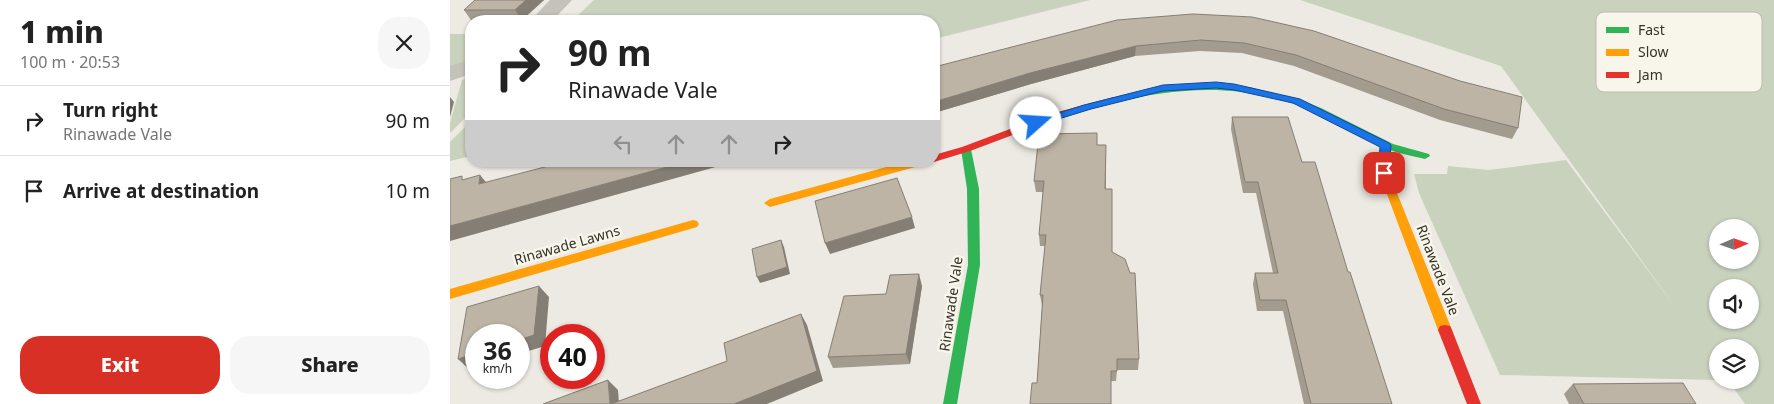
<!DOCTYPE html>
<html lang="en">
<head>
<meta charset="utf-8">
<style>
  body { margin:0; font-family:"Noto Sans",sans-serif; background:#f6f6f6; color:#222; height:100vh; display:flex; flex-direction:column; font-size:19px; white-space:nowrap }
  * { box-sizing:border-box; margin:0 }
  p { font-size:16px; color:#767676 }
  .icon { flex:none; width:28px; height:28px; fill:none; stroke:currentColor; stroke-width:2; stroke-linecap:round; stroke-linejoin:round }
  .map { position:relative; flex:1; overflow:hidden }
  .details { display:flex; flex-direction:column; background:#fff; width:450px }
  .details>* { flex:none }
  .hud { position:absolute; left:15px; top:15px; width:475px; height:152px; border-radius:20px; box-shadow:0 1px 4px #0004; background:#fff; color:#222; overflow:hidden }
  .needle { width:32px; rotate:88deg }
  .buttons { position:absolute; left:1259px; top:219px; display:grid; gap:10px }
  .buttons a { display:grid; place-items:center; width:50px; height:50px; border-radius:50%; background:#fff; box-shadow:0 1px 4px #0004; font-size:25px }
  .speed { position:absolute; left:15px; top:324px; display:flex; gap:10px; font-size:25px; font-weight:700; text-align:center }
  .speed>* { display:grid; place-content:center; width:65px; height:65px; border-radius:50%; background:#fff; box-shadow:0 1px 4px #0004; line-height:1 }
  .speed small { font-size:12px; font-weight:400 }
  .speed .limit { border:8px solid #d22; background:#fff; color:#111 }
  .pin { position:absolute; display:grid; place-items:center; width:42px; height:42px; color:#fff; margin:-21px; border-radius:10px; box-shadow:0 2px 8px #0006 }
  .me { position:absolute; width:55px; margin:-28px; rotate:71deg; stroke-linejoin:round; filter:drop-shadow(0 0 4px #0008) }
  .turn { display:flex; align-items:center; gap:18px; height:105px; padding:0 20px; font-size:22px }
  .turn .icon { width:65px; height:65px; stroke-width:2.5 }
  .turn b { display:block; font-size:35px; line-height:42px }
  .lanes { display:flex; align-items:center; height:48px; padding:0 20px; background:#0003; justify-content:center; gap:25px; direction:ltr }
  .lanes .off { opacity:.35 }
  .round { display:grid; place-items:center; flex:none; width:52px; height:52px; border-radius:20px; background:#f6f6f6 }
  .summary { display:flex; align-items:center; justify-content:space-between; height:85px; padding:0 20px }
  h1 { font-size:30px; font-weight:800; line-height:38px }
  .button { display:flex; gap:10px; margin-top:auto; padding:10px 20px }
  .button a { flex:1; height:58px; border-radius:20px; background:#d93025; color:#fff; font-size:20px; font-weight:800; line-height:58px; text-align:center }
  .button a+a { background:#f6f6f6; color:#222 }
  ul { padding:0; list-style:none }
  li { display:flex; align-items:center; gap:15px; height:70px; padding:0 20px; border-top:1px solid #e0e0e0 }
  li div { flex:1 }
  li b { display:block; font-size:19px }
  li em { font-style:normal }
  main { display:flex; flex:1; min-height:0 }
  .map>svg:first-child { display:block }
  .green { fill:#c8d2bd; fill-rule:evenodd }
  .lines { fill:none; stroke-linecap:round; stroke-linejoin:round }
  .street { fill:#c5c2bb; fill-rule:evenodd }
  .fast { fill:#30b455; fill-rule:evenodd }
  .slow { fill:#ff9f0a; fill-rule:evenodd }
  .jam { fill:#e5322d; fill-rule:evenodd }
  .wall { fill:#a39b8e }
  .shaded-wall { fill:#857e74 }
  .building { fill:#beb4a5; stroke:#857e74 }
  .route { fill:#1a73e8; stroke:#114b97 }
  .labels { text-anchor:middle; stroke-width:5; stroke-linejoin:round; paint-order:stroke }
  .street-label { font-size:14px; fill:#363129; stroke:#f8f6ea }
  .key { fill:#f8f6ea; stroke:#bebbb0; stroke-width:1 }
  .key-label { font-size:14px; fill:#363129 }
</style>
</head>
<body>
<main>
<section class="details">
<div class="summary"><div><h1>1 min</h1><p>100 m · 20:53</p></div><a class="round"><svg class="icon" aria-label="close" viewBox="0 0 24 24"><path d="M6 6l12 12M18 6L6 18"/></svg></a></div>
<ul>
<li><svg class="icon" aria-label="right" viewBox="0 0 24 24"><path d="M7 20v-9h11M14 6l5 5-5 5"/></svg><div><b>Turn right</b><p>Rinawade Vale</p></div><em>90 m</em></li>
<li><svg class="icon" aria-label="arrive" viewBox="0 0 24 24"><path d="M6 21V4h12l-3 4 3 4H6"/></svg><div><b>Arrive at destination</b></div><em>10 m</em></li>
</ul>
<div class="button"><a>Exit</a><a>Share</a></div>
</section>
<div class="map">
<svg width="1324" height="404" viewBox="0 0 1324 404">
  <rect width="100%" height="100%" fill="#eceae2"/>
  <g class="green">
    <polygon points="144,0 640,0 484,39 484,21 122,21"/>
    <path d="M850,0h474v404h-29l-17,-24h22v-32h-32l-1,32 -217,-5 -81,-182 -5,-19h33l1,-8 41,4 77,-10 110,148 -175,-242zM1268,228h32v32h-32zM1268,288h32v32h-32z"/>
    <polygon points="0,34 21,34 21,60 0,68"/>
    <polygon points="21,77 21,112 0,133 0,123 12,80"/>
    <polygon points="21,121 21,156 0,161 0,142"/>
  </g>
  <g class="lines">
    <g class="street">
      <polygon points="100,0 122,0 102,21 80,21"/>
      <polygon points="21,59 21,74 0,81 0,66"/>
    </g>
    <g class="fast">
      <path d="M754,83l45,4 49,12 23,9 72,36 36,10 1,2 -5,3c-13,-3 -28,-6 -40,-11 -29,-12 -54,-30 -83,-41 -61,-24 -126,-20 -188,-4l-5,-3 2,-2 49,-11z"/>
      <polygon points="516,146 521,149 529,189 530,265 507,404 493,404 518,265 517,189 511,149"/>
    </g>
    <g class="slow">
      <polygon points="936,142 941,145 939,173 1002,330 1000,334 995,335 990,334 988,330 929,173 931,145"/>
      <polygon points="458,161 477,161 476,164 320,207 314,203 320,199"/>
      <polygon points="243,220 247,221 249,224 247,227 0,299 0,289"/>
    </g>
    <g class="jam">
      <polygon points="664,97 667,98 669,100 667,102 608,118 520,151 484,162 483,161 484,155 512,147 600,114"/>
      <polygon points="995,325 1000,326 1002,330 1031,404 1017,404 988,330 990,326"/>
    </g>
  </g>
  <g class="wall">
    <polygon points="25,0 94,0 72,20 21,20 14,10"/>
    <polygon points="743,14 1068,128 1062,139 990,120 844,66 792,53 750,51 685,56 581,84 484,113 484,67"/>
    <polygon points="782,117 852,162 898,272 942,404 854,404 833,311 807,311 803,284 805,273 823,273 806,193 793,193 781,129"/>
    <polygon points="656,157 656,189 662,252 689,359 688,370 667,370 666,381 587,383 592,306 590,295 595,246 590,246 589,235 593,192 586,192 584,181"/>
    <polygon points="472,286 460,364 383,368 378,357 436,294"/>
    <polygon points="1123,384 1246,404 1119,404 1114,394"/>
  </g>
  <g class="shaded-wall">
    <polygon points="76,0 94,0 72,20 65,10"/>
    <polygon points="686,46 685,56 581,84 484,113 484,102 580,73"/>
    <polygon points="0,97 4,102 0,117"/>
    <polygon points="239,161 294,161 281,165 280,163 0,241 0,226"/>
    <polygon points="30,175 40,187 29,184"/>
    <polygon points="462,217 465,228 380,254 375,243"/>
    <polygon points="331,240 334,247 340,274 310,283 307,277"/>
    <polygon points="469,274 472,286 460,364 456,354"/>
    <polygon points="89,286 99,297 95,346 69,354 69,340"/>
    <polygon points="351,314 357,325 373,381 317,404 284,404"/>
    <polygon points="26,353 26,368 20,370 8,359"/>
    <polygon points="158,380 168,390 169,404 160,404"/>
  </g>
  <g class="building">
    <polygon points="25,0 76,0 65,10 14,10"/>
    <polygon points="743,14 802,17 864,31 1010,81 1072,97 1068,128 994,109 846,55 794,43 751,40 686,46 580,73 484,102 484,67 667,20"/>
    <polygon points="782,117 838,117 852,162 865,162 898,272 900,272 942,404 861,404 836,300 810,300 805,273 828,273 808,182 795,182"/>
    <polygon points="647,133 647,145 656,145 655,189 662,189 662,252 675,259 680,273 685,273 689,359 667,359 667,371 661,371 661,404 580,404 582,383 587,383 593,295 590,295 596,235 589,235 594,181 584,181 589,134"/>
    <polygon points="118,161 239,161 0,226 0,179 12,176 12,180 30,175 29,184"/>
    <polygon points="447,178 462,217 375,243 365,201"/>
    <polygon points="331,240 337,267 307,277 302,249"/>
    <polygon points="469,274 456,354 378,357 394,296 436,294 440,275"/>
    <polygon points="89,286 84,335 69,340 69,335 26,335 26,353 8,359 17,307"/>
    <polygon points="351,314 367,371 284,404 161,404 277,361 274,343"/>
    <polygon points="158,380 160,404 93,404"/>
    <polygon points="1233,383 1246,404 1134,404 1123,384"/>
  </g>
  <polygon class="route" points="766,82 784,84 850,99 939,143 941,145 939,173 934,176 928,173 930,147 843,103 784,90 766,88 713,91 641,109 586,126 581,123 583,121 634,105 713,85"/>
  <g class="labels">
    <g class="street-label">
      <text transform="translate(117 245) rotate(-16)" y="5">Rinawade Lawns</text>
      <text transform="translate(988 270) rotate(69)" y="5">Rinawade Vale</text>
      <text transform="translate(501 304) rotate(-82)" y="5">Rinawade Vale</text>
    </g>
  </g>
  <rect x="1146" y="12" width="166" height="80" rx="8" class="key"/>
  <rect x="1156" y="27" width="23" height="6" fill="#30b455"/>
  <rect x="1156" y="49" width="23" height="7" fill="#ff9f0a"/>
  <rect x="1156" y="72" width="23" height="6" fill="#e5322d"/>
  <g class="key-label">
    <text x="1188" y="35">Fast</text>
    <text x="1188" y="57">Slow</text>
    <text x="1188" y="80">Jam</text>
  </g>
</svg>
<div class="buttons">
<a><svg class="needle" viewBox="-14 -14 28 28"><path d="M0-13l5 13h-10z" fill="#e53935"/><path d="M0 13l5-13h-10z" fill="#767676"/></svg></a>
<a><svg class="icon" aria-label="sound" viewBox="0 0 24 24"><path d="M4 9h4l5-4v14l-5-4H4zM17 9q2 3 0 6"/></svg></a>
<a><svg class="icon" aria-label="layers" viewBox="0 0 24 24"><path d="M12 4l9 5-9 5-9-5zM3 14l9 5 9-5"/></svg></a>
</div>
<div class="speed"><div>36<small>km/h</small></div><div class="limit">40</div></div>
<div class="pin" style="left:934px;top:173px;background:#d93025"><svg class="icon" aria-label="arrive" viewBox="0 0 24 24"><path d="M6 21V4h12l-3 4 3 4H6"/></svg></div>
<svg class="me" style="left:586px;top:123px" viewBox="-20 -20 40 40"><circle r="19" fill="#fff"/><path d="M0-13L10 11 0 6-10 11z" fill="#1a73e8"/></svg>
<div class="hud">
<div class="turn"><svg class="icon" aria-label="right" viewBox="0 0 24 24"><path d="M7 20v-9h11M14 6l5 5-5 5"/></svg><div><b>90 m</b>Rinawade Vale</div></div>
<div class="lanes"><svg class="icon off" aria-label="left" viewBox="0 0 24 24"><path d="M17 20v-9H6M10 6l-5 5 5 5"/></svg><svg class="icon off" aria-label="ahead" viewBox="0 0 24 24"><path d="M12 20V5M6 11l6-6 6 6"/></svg><svg class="icon off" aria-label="ahead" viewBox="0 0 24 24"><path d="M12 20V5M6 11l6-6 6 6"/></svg><svg class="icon" aria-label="right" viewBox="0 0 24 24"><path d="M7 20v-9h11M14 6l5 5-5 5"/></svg></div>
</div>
</div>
</main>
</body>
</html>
